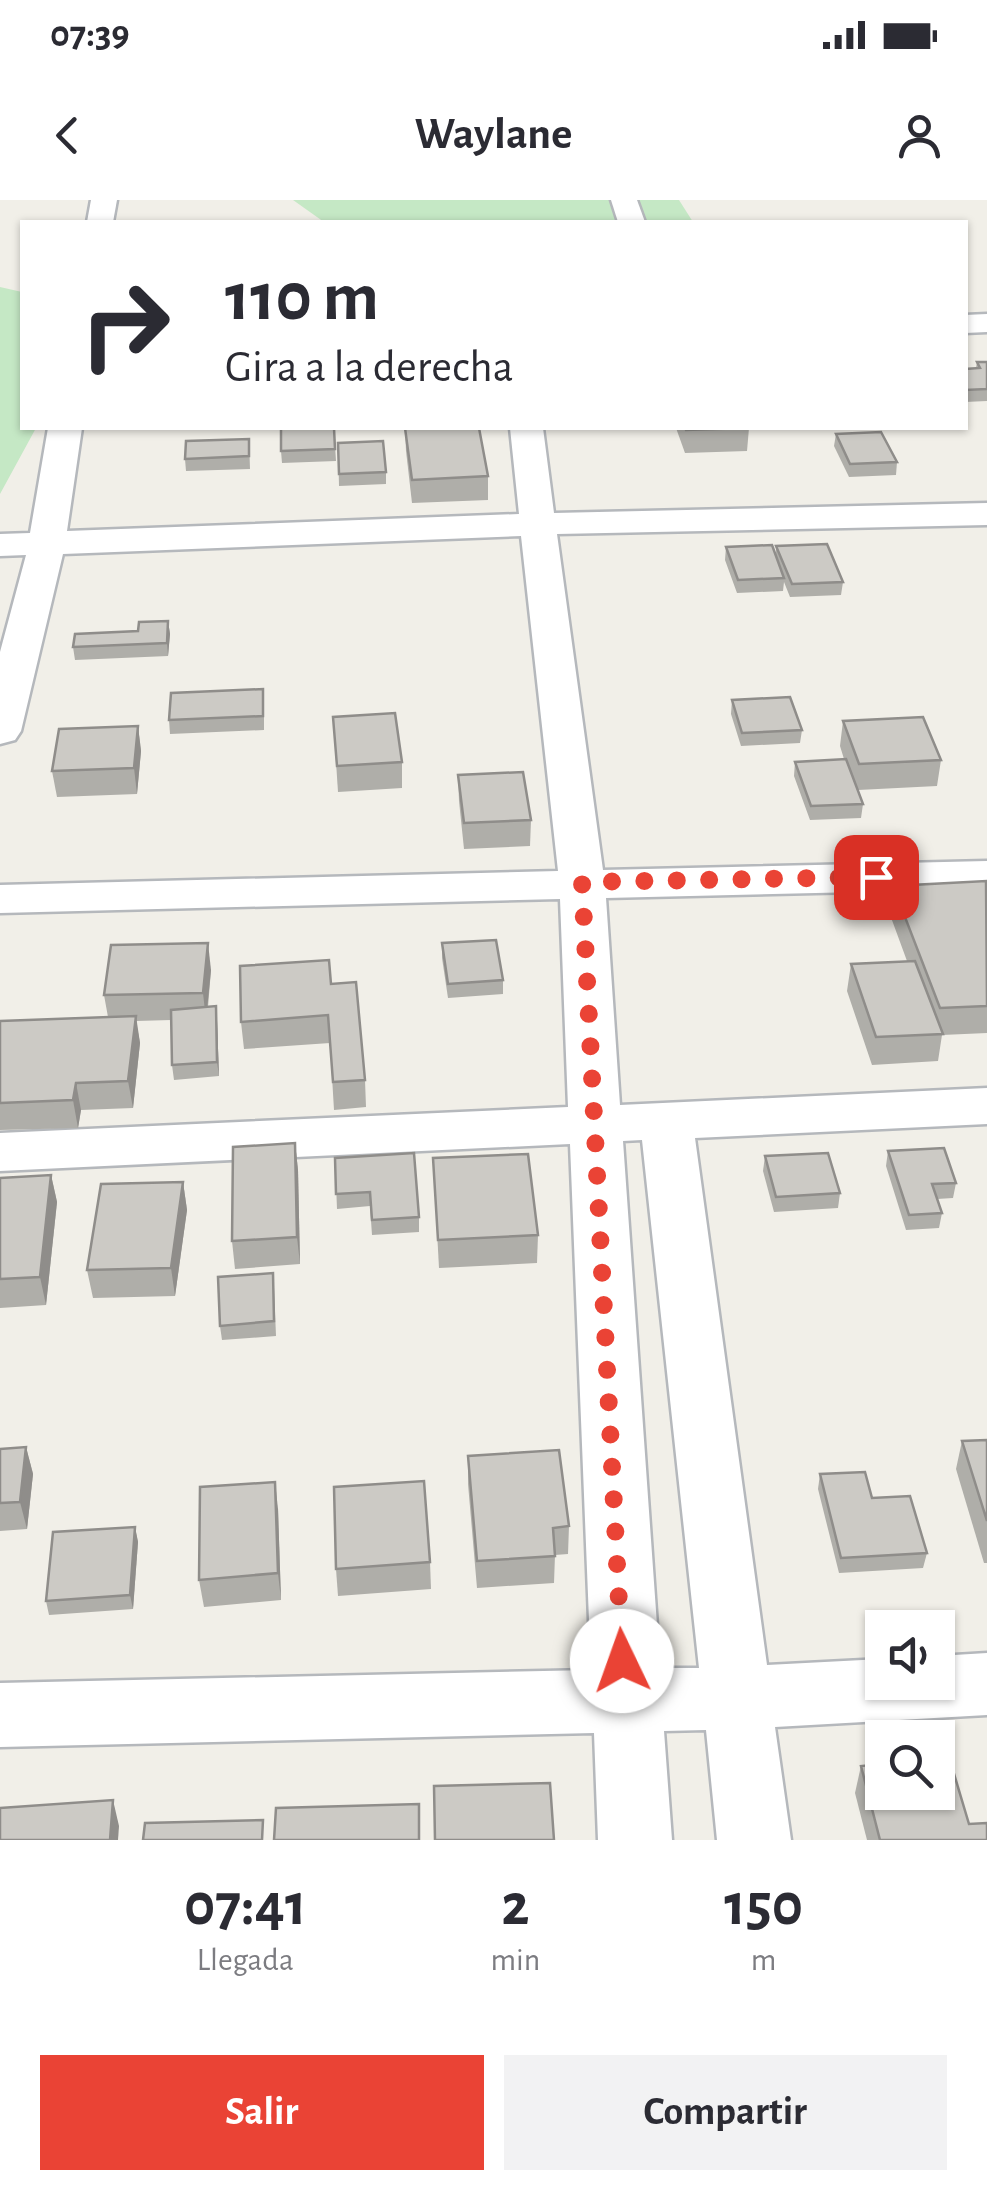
<!DOCTYPE html>
<html lang="es">
<head>
<meta charset="utf-8">
<style>
  body { margin:0; font-family:"Alegreya Sans",sans-serif; background:#f2f2f3; color:#2b2b33; height:100vh; display:flex; flex-direction:column; font-size:38px; white-space:nowrap }
  * { box-sizing:border-box; margin:0 }
  p { font-size:32px; color:#7c7c81 }
  .icon { flex:none; width:55px; height:55px; fill:none; stroke:currentColor; stroke-width:2; stroke-linecap:round; stroke-linejoin:round }
  .map { position:relative; height:1640px; overflow:hidden }
  .side { display:flex; flex-direction:column; background:#fff; flex:1 }
  .side>* { flex:none }
  .top-card { position:absolute; left:20px; top:20px; width:948px; height:210px; border-radius:0px; box-shadow:0 2px 8px #0004; background:#fff; color:#2b2b33; overflow:hidden }
  .controls { position:absolute; left:865px; top:1410px; display:grid; gap:20px }
  .controls a { display:grid; place-items:center; width:90px; height:90px; border-radius:0px; background:#fff; box-shadow:0 2px 8px #0004; font-size:50px }
  .pin { position:absolute; display:grid; place-items:center; width:85px; height:85px; color:#fff; margin:-42px; border-radius:20px; box-shadow:0 5px 15px #0006 }
  .me { position:absolute; width:110px; margin:-55px; rotate:357deg; stroke-linejoin:round; filter:drop-shadow(0 0 8px #0008) }
  .turn { display:flex; align-items:center; gap:35px; height:210px; padding:0 40px; font-size:45px }
  .turn .icon { width:130px; height:130px; stroke-width:2.5 }
  .turn b { display:block; font-size:70px; line-height:85px }
  .eta { display:flex; justify-content:space-evenly; align-items:center; height:170px; text-align:center }
  .eta b { font-size:60px; font-weight:700; line-height:70px }
  .cta { display:flex; gap:20px; margin-top:auto; padding:20px 40px }
  .cta a { flex:1; height:115px; border-radius:0px; background:#ea4335; color:#fff; font-size:40px; font-weight:700; line-height:115px; text-align:center }
  .cta a+a { background:#f2f2f3; color:#2b2b33 }
  .status { display:flex; justify-content:space-between; align-items:center; height:70px; padding:0 50px; background:#fff; direction:ltr }
  .status svg { height:28px; fill:currentColor }
  header { display:flex; justify-content:space-between; align-items:center; height:130px; padding:0 40px; background:#fff; font-size:45px; font-weight:700 }
  .map>svg:first-child { display:block }
  .green { fill:#c5e8c5 }
  .lines { fill:none; stroke-linecap:round; stroke-linejoin:round }
  .street-casing { stroke:#b5b8bc; stroke-width:5 }
  .street { fill:#fff; fill-rule:evenodd }
  .wall { fill:#afaea9 }
  .shaded-wall { fill:#8f8d8a }
  .building { fill:#cccac5; stroke:#8f8d8a; stroke-width:2.5 }
  .route { stroke:#ea4335; stroke-width:18; stroke-dasharray:0 32.4 }
</style>
</head>
<body>
<div class="status"><b>07:39</b><svg viewBox="0 0 49 12"><path d="M0 12V9h3v3zM5 12V6h3v6zM10 12V3h3v9zM15 12V0h3v12zM26 1h20v11H26zM47 4h2v5h-2z"/></svg></div>
<header><svg class="icon" aria-label="back" viewBox="0 0 24 24"><path d="M15 5l-7 7 7 7"/></svg>Waylane<svg class="icon" aria-label="person" viewBox="0 0 24 24"><circle cx="12" cy="8" r="4"/><path d="M4 21q1-7 8-7t8 7"/></svg></header>
<div class="map">
<svg width="987" height="1640" viewBox="0 0 987 1640">
  <rect width="100%" height="100%" fill="#f1efe8"/>
  <g class="green">
    <polygon points="293,0 679,0 693,22 324,22"/>
    <polygon points="0,87 22,92 22,228 36,228 0,294"/>
  </g>
  <g class="lines">
    <defs>
      <g id="street">
        <polygon points="91,0 117,0 113,22 87,22"/>
        <polygon points="611,0 637,0 645,22 618,22"/>
        <polygon points="987,114 987,132 965,133 965,115"/>
        <path d="M48,228h34l-15,103 452,-17 -9,-86h33l11,85 433,-10v22l-430,9 46,336 384,-9v28l-381,9 14,207 367,-17v36l-292,14 72,527 115,-6v23h56v-26l49,-3v62l-212,12 16,113h-74l-11,-110 -42,1 8,109h-74l-4,-107 -594,14v-64l591,-13 -21,-526 -570,27v-38l568,-26 -8,-208 -560,14v-28l558,-14 -37,-335 -458,18 -42,177 -6,9 -15,4v-92l26,-97 -26,1v-22l30,-1zM642,940l57,528h-39l-37,-527z"/>
      </g>
    </defs>
    <use href="#street" class="street-casing"/>
    <use href="#street" class="street"/>
  </g>
  <g class="wall">
    <polygon points="977,162 987,162 987,201 965,202 965,169 976,168"/>
    <polygon points="334,228 336,261 282,263 281,251"/>
    <polygon points="405,228 479,228 488,276 488,300 412,303 406,251"/>
    <polygon points="676,228 749,228 747,251 685,253"/>
    <polygon points="836,234 897,262 896,275 849,277 834,246"/>
    <polygon points="249,239 250,269 186,271 185,259"/>
    <polygon points="338,243 386,272 386,284 339,286"/>
    <polygon points="776,346 843,382 841,395 790,397 784,382 783,391 737,393 725,360 726,347 776,354"/>
    <polygon points="168,421 170,434 168,456 75,460 73,447 138,431"/>
    <polygon points="732,500 802,530 800,543 741,546 731,514"/>
    <polygon points="264,502 264,530 170,534 169,520"/>
    <polygon points="333,517 402,562 402,588 338,592"/>
    <polygon points="843,521 941,560 937,586 858,590 863,604 861,618 810,620 794,576 795,562 844,559 840,546"/>
    <polygon points="138,526 141,551 137,594 57,597 52,571"/>
    <polygon points="458,575 531,620 530,646 464,649 459,601"/>
    <polygon points="987,682 987,833 942,835 938,861 872,865 847,791 851,764 907,761 889,712 893,686"/>
    <polygon points="442,743 503,780 503,794 448,798 442,758"/>
    <polygon points="211,770 208,807 217,821 219,876 174,880 172,865 171,820 136,821 140,843 133,908 81,910 78,928 0,930 0,821 108,817 104,795"/>
    <polygon points="331,784 365,880 366,907 334,910 330,843 244,849 241,822"/>
    <polygon points="295,943 298,970 300,1064 235,1069 232,1041"/>
    <polygon points="888,951 956,983 953,998 937,999 942,1013 939,1028 906,1030 886,966"/>
    <polygon points="765,956 840,993 838,1008 774,1012 763,971"/>
    <polygon points="335,958 419,1017 419,1032 372,1035 370,1006 337,1009"/>
    <polygon points="433,958 538,1035 537,1063 439,1068"/>
    <polygon points="51,975 57,1002 46,1105 0,1108 0,978"/>
    <polygon points="183,982 187,1010 175,1096 93,1098 87,1070"/>
    <polygon points="274,1088 276,1136 222,1140 220,1126"/>
    <polygon points="987,1240 987,1363 984,1363 956,1269 962,1241"/>
    <polygon points="26,1247 33,1274 27,1329 0,1331 0,1249"/>
    <polygon points="468,1256 569,1326 568,1354 555,1355 554,1383 477,1388 468,1284"/>
    <polygon points="820,1274 872,1298 927,1353 923,1368 839,1373 818,1289"/>
    <polygon points="278,1309 281,1400 204,1407 199,1380"/>
    <polygon points="135,1327 138,1342 133,1409 49,1415 46,1401"/>
    <polygon points="430,1362 431,1389 338,1396 336,1369"/>
    <polygon points="861,1566 969,1624 987,1640 867,1640 855,1593"/>
  </g>
  <g class="shaded-wall">
    <polygon points="168,421 170,434 168,456 167,443"/>
    <polygon points="138,526 141,551 137,594 134,568"/>
    <polygon points="208,743 211,770 206,820 203,793"/>
    <polygon points="216,806 217,821 219,876 217,862"/>
    <polygon points="136,816 140,843 133,908 128,881"/>
    <polygon points="76,883 81,910 78,928 73,900"/>
    <polygon points="295,943 298,970 300,1064 297,1037"/>
    <polygon points="51,975 57,1002 46,1105 40,1077"/>
    <polygon points="183,982 187,1010 175,1096 171,1068"/>
    <polygon points="26,1247 33,1274 27,1329 20,1302"/>
    <polygon points="275,1282 278,1309 281,1400 278,1373"/>
    <polygon points="135,1327 138,1342 133,1409 130,1395"/>
    <polygon points="113,1600 119,1626 118,1640 110,1640"/>
  </g>
  <g class="building">
    <polygon points="977,162 987,162 987,189 965,190 965,169 980,168"/>
    <polygon points="281,228 334,228 335,249 281,251"/>
    <polygon points="405,228 479,228 488,276 412,280"/>
    <polygon points="685,228 749,228 686,230"/>
    <polygon points="881,232 897,262 850,264 836,234"/>
    <polygon points="249,239 249,256 185,259 186,241"/>
    <polygon points="383,241 386,272 339,274 338,243"/>
    <polygon points="827,344 843,382 792,384 776,346"/>
    <polygon points="772,345 784,378 738,380 726,347"/>
    <polygon points="168,421 167,443 73,447 75,434 138,431 139,422"/>
    <polygon points="263,489 263,516 169,520 171,493"/>
    <polygon points="790,497 802,530 742,533 732,500"/>
    <polygon points="395,513 402,562 337,566 333,517"/>
    <polygon points="923,517 941,560 859,564 843,521"/>
    <polygon points="138,526 134,568 52,571 59,529"/>
    <polygon points="846,559 863,604 811,606 795,562"/>
    <polygon points="523,572 531,620 464,623 458,575"/>
    <polygon points="986,681 987,806 940,808 893,686"/>
    <polygon points="496,740 503,780 448,784 442,743"/>
    <polygon points="208,743 203,793 104,795 111,745"/>
    <polygon points="329,760 331,784 356,782 365,880 333,882 328,815 241,822 240,766"/>
    <polygon points="915,761 943,834 876,837 851,764"/>
    <polygon points="216,806 217,862 172,865 171,810"/>
    <polygon points="136,816 128,881 76,883 73,900 0,903 0,821"/>
    <polygon points="295,943 297,1037 232,1041 233,947"/>
    <polygon points="944,948 956,983 932,984 942,1013 909,1015 888,951"/>
    <polygon points="414,953 419,1017 372,1020 370,992 336,994 335,958"/>
    <polygon points="828,953 840,993 776,997 765,956"/>
    <polygon points="528,954 538,1035 438,1040 433,958"/>
    <polygon points="51,975 40,1077 0,1079 0,978"/>
    <polygon points="183,982 171,1068 87,1070 101,984"/>
    <polygon points="273,1073 274,1121 220,1126 218,1077"/>
    <polygon points="987,1240 987,1321 962,1241"/>
    <polygon points="26,1247 20,1302 0,1303 0,1249"/>
    <polygon points="559,1250 569,1326 553,1328 555,1356 477,1361 468,1256"/>
    <polygon points="865,1272 872,1298 910,1296 927,1353 841,1358 820,1274"/>
    <polygon points="424,1281 430,1362 336,1369 334,1287"/>
    <polygon points="275,1282 278,1373 199,1380 200,1287"/>
    <polygon points="135,1327 130,1395 46,1401 53,1332"/>
    <polygon points="949,1557 969,1624 987,1623 987,1640 880,1640 861,1566 882,1564 882,1592 938,1592 938,1559"/>
    <polygon points="550,1583 554,1640 435,1640 434,1586"/>
    <polygon points="113,1600 110,1640 0,1640 0,1608"/>
    <polygon points="419,1604 419,1640 274,1640 276,1608"/>
    <polygon points="263,1620 262,1640 143,1640 145,1623"/>
  </g>
  <g class="lines">
    <polyline class="route" points="622,1461 582,682 876,677"/>
  </g>
</svg>
<div class="controls">
<a><svg class="icon" aria-label="sound" viewBox="0 0 24 24"><path d="M4 9h4l5-4v14l-5-4H4zM17 9q2 3 0 6"/></svg></a>
<a><svg class="icon" aria-label="search" viewBox="0 0 24 24"><circle cx="10" cy="10" r="6"/><path d="M15 15l6 6"/></svg></a>
</div>
<div class="pin" style="left:876px;top:677px;background:#d93025"><svg class="icon" aria-label="arrive" viewBox="0 0 24 24"><path d="M6 21V4h12l-3 4 3 4H6"/></svg></div>
<svg class="me" style="left:622px;top:1461px" viewBox="-20 -20 40 40"><circle r="19" fill="#fff"/><path d="M0-13L10 11 0 6-10 11z" fill="#ea4335"/></svg>
<div class="top-card">
<div class="turn"><svg class="icon" aria-label="right" viewBox="0 0 24 24"><path d="M7 20v-9h11M14 6l5 5-5 5"/></svg><div><b>110 m</b>Gira a la derecha</div></div>
</div>
</div>
<section class="side">
<div class="eta">
<div><b>07:41</b><p>Llegada</p></div>
<div><b>2</b><p>min</p></div>
<div><b>150</b><p>m</p></div>
</div>
<div class="cta"><a>Salir</a><a>Compartir</a></div>
</section>
</body>
</html>
